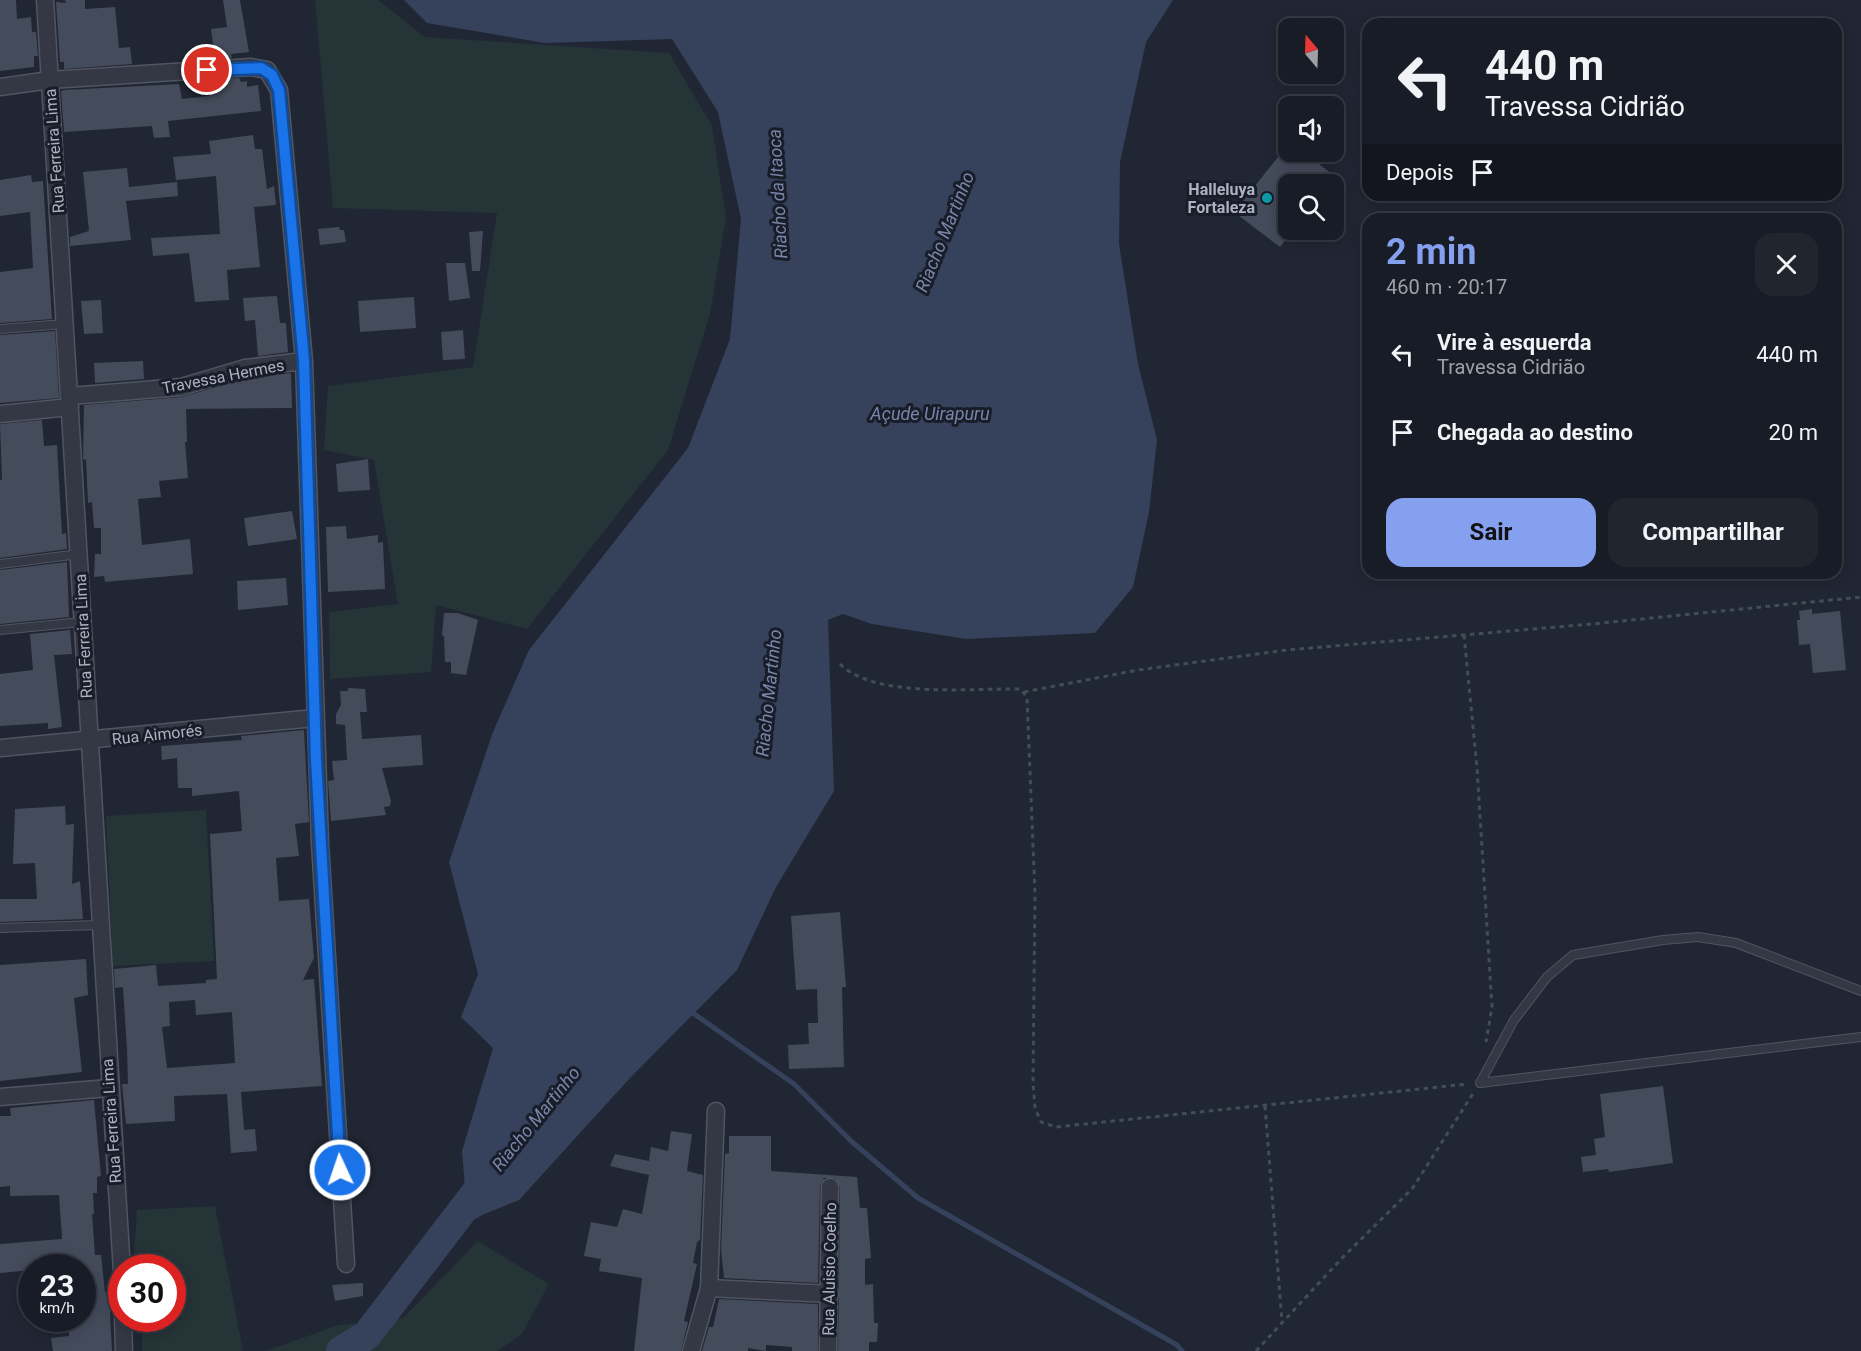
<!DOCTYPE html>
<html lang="pt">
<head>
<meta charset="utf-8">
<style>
  body { margin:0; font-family:Roboto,sans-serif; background:#21252e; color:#f1f3f6; height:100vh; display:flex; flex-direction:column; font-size:22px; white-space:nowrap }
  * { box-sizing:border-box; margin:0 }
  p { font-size:20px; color:#9fa1a7 }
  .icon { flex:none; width:33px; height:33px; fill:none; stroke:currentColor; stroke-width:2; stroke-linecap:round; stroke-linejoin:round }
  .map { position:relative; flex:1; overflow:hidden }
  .details { position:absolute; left:1362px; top:213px; width:480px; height:366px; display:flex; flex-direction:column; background:#181c26; border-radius:18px; box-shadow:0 3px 15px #0003,0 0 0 2px #363a43 }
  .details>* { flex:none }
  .banner { position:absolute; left:1362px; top:18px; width:480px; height:183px; border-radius:18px; box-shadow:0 3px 15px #0003,0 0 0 2px #363a43; background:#181c26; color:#f1f3f6; overflow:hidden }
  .needle { width:39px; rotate:341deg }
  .fabs { position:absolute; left:1278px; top:18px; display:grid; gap:12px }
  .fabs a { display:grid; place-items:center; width:66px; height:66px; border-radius:12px; background:#181c26; box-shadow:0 3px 15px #0003,0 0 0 2px #363a43; font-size:30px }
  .speed { position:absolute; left:18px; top:1254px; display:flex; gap:12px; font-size:30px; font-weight:700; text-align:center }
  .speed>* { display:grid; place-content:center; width:78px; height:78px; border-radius:50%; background:#181c26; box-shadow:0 3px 15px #0003,0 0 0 2px #363a43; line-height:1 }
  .speed small { font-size:15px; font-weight:400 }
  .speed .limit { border:9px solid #d22; background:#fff; color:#111 }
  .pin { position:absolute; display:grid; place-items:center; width:51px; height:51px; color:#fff; margin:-26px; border:3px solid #fff; border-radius:50%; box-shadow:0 2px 6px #0007 }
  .me { position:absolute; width:66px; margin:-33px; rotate:357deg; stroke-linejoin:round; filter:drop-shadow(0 0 4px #0008) }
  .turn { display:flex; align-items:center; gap:21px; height:126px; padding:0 24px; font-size:27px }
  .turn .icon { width:78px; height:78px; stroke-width:2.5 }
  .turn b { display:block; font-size:42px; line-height:51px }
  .then { display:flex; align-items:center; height:57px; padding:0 24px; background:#0003; gap:12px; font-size:22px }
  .round { display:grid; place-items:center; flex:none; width:63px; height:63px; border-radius:18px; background:#21252e }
  .summary { display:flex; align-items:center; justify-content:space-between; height:102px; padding:0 24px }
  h1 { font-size:36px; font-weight:700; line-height:45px; color:#85a0ef }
  .button { display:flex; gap:12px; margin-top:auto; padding:12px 24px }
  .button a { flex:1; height:69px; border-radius:18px; background:#85a0ef; color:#111; font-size:24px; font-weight:700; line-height:69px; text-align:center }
  .button a+a { background:#21252e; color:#f1f3f6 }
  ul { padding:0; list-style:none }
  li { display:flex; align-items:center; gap:18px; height:78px; padding:0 24px }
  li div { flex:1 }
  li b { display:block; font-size:22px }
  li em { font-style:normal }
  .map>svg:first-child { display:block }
  .green { fill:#253437 }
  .water { fill:#36425b }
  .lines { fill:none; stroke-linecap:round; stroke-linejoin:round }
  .stream { stroke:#36425b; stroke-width:5 }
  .river { stroke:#36425b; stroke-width:30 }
  .building { fill:#444b5b; fill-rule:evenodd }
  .lane-casing { stroke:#515562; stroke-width:10 }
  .street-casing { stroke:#515562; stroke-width:19 }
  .path { stroke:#414f54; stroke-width:3; stroke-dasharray:4.5 4.5; stroke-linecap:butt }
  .lane { stroke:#333844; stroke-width:8 }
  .street { stroke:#333844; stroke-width:16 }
  .route-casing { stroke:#114b97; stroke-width:15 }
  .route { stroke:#1a73e8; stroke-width:10 }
  .culture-dot { fill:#0f9aa8; stroke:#191d29; stroke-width:2 }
  .labels { text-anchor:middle; stroke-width:6; stroke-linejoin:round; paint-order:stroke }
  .street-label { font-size:16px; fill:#adb2c1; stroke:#191d29 }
  .poi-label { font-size:16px; font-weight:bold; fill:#adb2c1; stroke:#191d29; text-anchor:end }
  .water-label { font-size:18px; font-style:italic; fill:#7786a8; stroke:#191d29 }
</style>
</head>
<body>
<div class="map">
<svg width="1861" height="1351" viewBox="0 0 1861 1351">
  <rect width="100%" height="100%" fill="#202633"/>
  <g class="green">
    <polygon points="315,0 378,0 425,37 669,53 712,126 726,218 710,314 668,450 527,629 436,605 431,672 330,679 329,612 398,604 374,460 324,450 328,386 473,367 497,213 333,208"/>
    <polygon points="206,810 214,961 113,966 106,816"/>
    <polygon points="215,1206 243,1351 142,1351 142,1319 181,1320 174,1261 134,1256 137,1210"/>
    <polygon points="478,1241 549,1284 522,1334 497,1351 265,1351 339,1325 403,1318"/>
  </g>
  <polygon class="water" points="404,0 1173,0 1146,42 1120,162 1119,244 1138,364 1157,440 1149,512 1133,587 1095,633 966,639 872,624 843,614 828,620 834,791 776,887 737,970 630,1078 519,1200 482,1215 448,1236 465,1188 462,1151 493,1048 461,1017 478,974 449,862 493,732 529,650 688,448 730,339 741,219 718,112 672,39 545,43 427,23"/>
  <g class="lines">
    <polyline class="stream" points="690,1011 794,1084 851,1141 918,1198 1177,1345 1182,1351"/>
    <polyline class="river" points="341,1351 367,1335 478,1190"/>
  </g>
  <g class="building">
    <polygon points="0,0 16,0 17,19 31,17 32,32 36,32 38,56 34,56 34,67 0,71"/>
    <polygon points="65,0 85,0 85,9 115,7 119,48 130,47 132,64 64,69 64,62 60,62 56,2 66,3"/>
    <polygon points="223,0 240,0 249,52 231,54 232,58 215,59 211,29 227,27"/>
    <polygon points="239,78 241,82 247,81 247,87 258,85 261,111 168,121 170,137 154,138 152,126 64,132 61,91 64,90 179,84 182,99 209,96 208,80"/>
    <polygon points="253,135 255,149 262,149 267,189 274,186 276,205 254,207 260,267 227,270 229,300 195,302 189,253 153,256 151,238 220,234 216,176 176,180 173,157 211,154 209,141"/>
    <polygon points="1282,152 1303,152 1336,177 1330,184 1288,184 1288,237 1280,247 1234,212"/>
    <polygon points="127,168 129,187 177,182 178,196 126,201 131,240 70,246 70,237 89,231 83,172"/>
    <polygon points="31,175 32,182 43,181 52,319 0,323 0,272 33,268 30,212 0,216 0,180"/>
    <polygon points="339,227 340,230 344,230 346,242 320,245 318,229"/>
    <polygon points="483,231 480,271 472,271 469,232"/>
    <polygon points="446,263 465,263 470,298 449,301"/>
    <polygon points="277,296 280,323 286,323 288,352 258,356 255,320 245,321 243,298"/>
    <polygon points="414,297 416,328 360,332 358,301"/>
    <polygon points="101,300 103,333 84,334 81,301"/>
    <polygon points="463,330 465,359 443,360 441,332"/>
    <polygon points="55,331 59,398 0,403 0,335"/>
    <polygon points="143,361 144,379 95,383 94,363"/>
    <polygon points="291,373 292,408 186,409 187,442 185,442 188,478 159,481 161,497 138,499 142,545 190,539 193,574 105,582 104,576 94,577 95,554 101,554 101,528 94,528 92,502 88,503 86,460 83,459 84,405 182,397 247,378"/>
    <polygon points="42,420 44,446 57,445 62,534 66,533 67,549 0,558 0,480 2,480 0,424"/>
    <polygon points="368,459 370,490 338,492 336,464"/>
    <polygon points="292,511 297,539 248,546 244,518"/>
    <polygon points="346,526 347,539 378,535 378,543 383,542 385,589 328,592 326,527"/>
    <polygon points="67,562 69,617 0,624 0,570"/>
    <polygon points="286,578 288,605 238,610 237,581"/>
    <polygon points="1812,609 1812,614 1840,611 1846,670 1813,673 1810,644 1799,645 1797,620 1800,620 1799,611"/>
    <polygon points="444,613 458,613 478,620 466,675 451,673 451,662 445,662 444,636 442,635"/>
    <polygon points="70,630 72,654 54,655 62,727 48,729 48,723 0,726 0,674 33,670 30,634"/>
    <polygon points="348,688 365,689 367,712 360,712 362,739 421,735 423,765 382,768 391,801 390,806 384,807 386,815 331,821 328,781 334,780 332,761 347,760 345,725 336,724 336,714 341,705 340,691 348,691"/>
    <path d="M304,730l5,92 -14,2 4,32 -23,2 3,43 30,-2 5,59 -11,22 11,-1 8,107 -81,6 3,38 11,-1 2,22 -26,2 -4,-59 -53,2 1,25 -49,3 -4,-40h6l-1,-34 -4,-63 -8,1 -1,-19 42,-4 2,21 48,-3v-3l11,-1 -7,-145 32,-3 -3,-40 -47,5v-8h-14l-1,-30 -15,2 -1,-14 81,-6 -1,-4zM195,1000l1,15 36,-3 3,51 -68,5 -5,-41 8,-1 -1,-24z"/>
    <polygon points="65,806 66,825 74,824 72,884 80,881 83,919 0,922 0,899 37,899 35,863 13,864 15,809"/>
    <polygon points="840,912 846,987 842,987 844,1067 789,1069 788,1045 809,1044 808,1023 818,1023 817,989 796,990 791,916"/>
    <polygon points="86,959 88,995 74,998 82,1072 0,1081 0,965"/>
    <polygon points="1663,1086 1673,1163 1609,1172 1608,1169 1583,1172 1581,1157 1596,1155 1594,1139 1605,1137 1600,1094"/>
    <polygon points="94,1100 101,1176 97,1177 97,1193 93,1193 94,1214 92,1214 95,1255 101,1255 105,1292 109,1292 112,1351 53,1351 51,1338 69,1336 68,1318 82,1318 82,1268 32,1268 32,1270 0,1273 0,1244 62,1239 59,1195 10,1196 10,1186 0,1187 0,1116 11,1116 10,1108"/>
    <polygon points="671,1131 692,1134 687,1171 703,1175 700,1240 697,1242 693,1263 697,1264 684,1321 688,1322 681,1351 634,1351 642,1278 599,1271 601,1259 584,1256 591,1222 617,1227 623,1209 642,1214 649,1175 610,1166 615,1154 649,1161 651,1147 668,1151"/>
    <polygon points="729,1136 771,1136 771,1171 857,1177 860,1208 867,1208 871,1258 865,1259 865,1285 873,1284 874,1323 878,1323 877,1342 869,1342 869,1351 838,1351 840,1187 835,1178 824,1178 820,1186 818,1283 724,1278 721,1249 725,1154 729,1153"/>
    <polygon points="363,1283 363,1296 335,1301 332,1285"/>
    <polygon points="719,1299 818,1304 818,1351 792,1351 792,1347 766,1345 766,1351 748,1348 748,1351 702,1351 709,1327 713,1327"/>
  </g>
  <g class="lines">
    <defs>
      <g id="lane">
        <polyline points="0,329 65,324"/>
        <polyline points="0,564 79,554"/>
        <polyline points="0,630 82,622"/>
        <polyline points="0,928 99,925"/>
        <polyline points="1480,1083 1514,1020 1547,977 1573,955 1663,940 1698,937 1736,943 1861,991"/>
        <polyline points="1480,1083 1861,1037"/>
      </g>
      <g id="street">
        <polyline points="45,0 122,1272"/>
        <polyline points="0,87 50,80 251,67 267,70 279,90 304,361 320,843 346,1264"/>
        <polyline points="70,396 181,387 245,368 304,361"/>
        <polyline points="0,414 70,407"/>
        <polyline points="0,748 315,718"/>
        <polyline points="0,1097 109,1088"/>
        <polyline points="709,1288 830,1294"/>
        <polyline points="123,1318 124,1351"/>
        <polyline points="691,1351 709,1288 716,1111"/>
        <polyline points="828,1351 830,1187"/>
      </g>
    </defs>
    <use href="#lane" class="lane-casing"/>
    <use href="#street" class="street-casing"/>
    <g class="path">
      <polyline points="1464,635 1477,768 1492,1007 1486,1042"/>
      <path d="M840,664c35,35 133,24 180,25l7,8 8,198 -2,187 2,26 6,14 15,5 412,-43"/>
      <polyline points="1024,692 1138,670 1287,650 1592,624 1861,597"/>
      <polyline points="1265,1106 1282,1322"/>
      <polyline points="1256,1351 1344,1256 1412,1189 1474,1092"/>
    </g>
    <use href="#lane" class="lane"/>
    <use href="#street" class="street"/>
  </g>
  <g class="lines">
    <defs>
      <polyline id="route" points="207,70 261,68 272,75 279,90 304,361 316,760 340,1170"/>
    </defs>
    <use href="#route" class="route-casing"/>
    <use href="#route" class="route"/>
  </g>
  <circle class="culture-dot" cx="1267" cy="198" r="6"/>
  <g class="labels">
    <g class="street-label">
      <text transform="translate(54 151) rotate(-94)" y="6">Rua Ferreira Lima</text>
      <text transform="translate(223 376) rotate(-11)" y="6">Travessa Hermes</text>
      <text transform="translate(83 636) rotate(-93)" y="6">Rua Ferreira Lima</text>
      <text transform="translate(157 734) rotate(-6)" y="6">Rua Aimorés</text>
      <text transform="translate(111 1121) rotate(-94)" y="6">Rua Ferreira Lima</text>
      <text transform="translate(829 1269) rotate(-89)" y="6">Rua Aluisio Coelho</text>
    </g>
    <g class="poi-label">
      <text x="1255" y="195">Halleluya<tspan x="1255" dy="18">Fortaleza</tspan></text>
    </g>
    <g class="water-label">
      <text transform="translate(778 194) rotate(-93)" y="6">Riacho da Itaoca</text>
      <text transform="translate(945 232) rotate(-68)" y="6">Riacho Martinho</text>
      <text x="930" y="420">Açude Uirapuru</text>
      <text transform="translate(769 693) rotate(-84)" y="6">Riacho Martinho</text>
      <text transform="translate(536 1119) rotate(-51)" y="6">Riacho Martinho</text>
    </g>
  </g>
</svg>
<div class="fabs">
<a><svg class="needle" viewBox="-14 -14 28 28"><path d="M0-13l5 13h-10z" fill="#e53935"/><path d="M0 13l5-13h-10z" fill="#9fa1a7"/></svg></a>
<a><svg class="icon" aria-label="sound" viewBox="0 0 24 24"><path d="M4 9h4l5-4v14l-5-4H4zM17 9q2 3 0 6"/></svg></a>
<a><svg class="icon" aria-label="search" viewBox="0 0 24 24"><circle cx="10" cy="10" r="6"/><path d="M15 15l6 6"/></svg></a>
</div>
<div class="speed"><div>23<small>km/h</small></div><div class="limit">30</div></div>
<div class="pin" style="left:207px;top:70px;background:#d93025"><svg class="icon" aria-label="arrive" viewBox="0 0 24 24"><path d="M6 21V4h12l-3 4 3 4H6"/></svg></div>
<svg class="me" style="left:340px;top:1170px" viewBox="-20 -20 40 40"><circle r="17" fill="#1a73e8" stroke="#fff" stroke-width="3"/><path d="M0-11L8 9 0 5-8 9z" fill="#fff"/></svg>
<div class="banner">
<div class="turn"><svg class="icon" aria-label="left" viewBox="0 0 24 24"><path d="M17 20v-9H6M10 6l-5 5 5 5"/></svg><div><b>440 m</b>Travessa Cidrião</div></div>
<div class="then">Depois<svg class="icon" aria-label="arrive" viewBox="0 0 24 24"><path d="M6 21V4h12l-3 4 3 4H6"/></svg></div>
</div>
<section class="details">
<div class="summary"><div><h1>2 min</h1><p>460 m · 20:17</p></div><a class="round"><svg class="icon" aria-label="close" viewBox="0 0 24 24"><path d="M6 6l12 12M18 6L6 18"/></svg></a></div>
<ul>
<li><svg class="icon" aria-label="left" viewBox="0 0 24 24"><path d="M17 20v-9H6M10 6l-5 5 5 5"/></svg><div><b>Vire à esquerda</b><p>Travessa Cidrião</p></div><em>440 m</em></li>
<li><svg class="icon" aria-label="arrive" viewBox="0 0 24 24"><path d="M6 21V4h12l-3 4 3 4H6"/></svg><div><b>Chegada ao destino</b></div><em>20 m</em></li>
</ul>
<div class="button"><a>Sair</a><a>Compartilhar</a></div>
</section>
</div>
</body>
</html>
